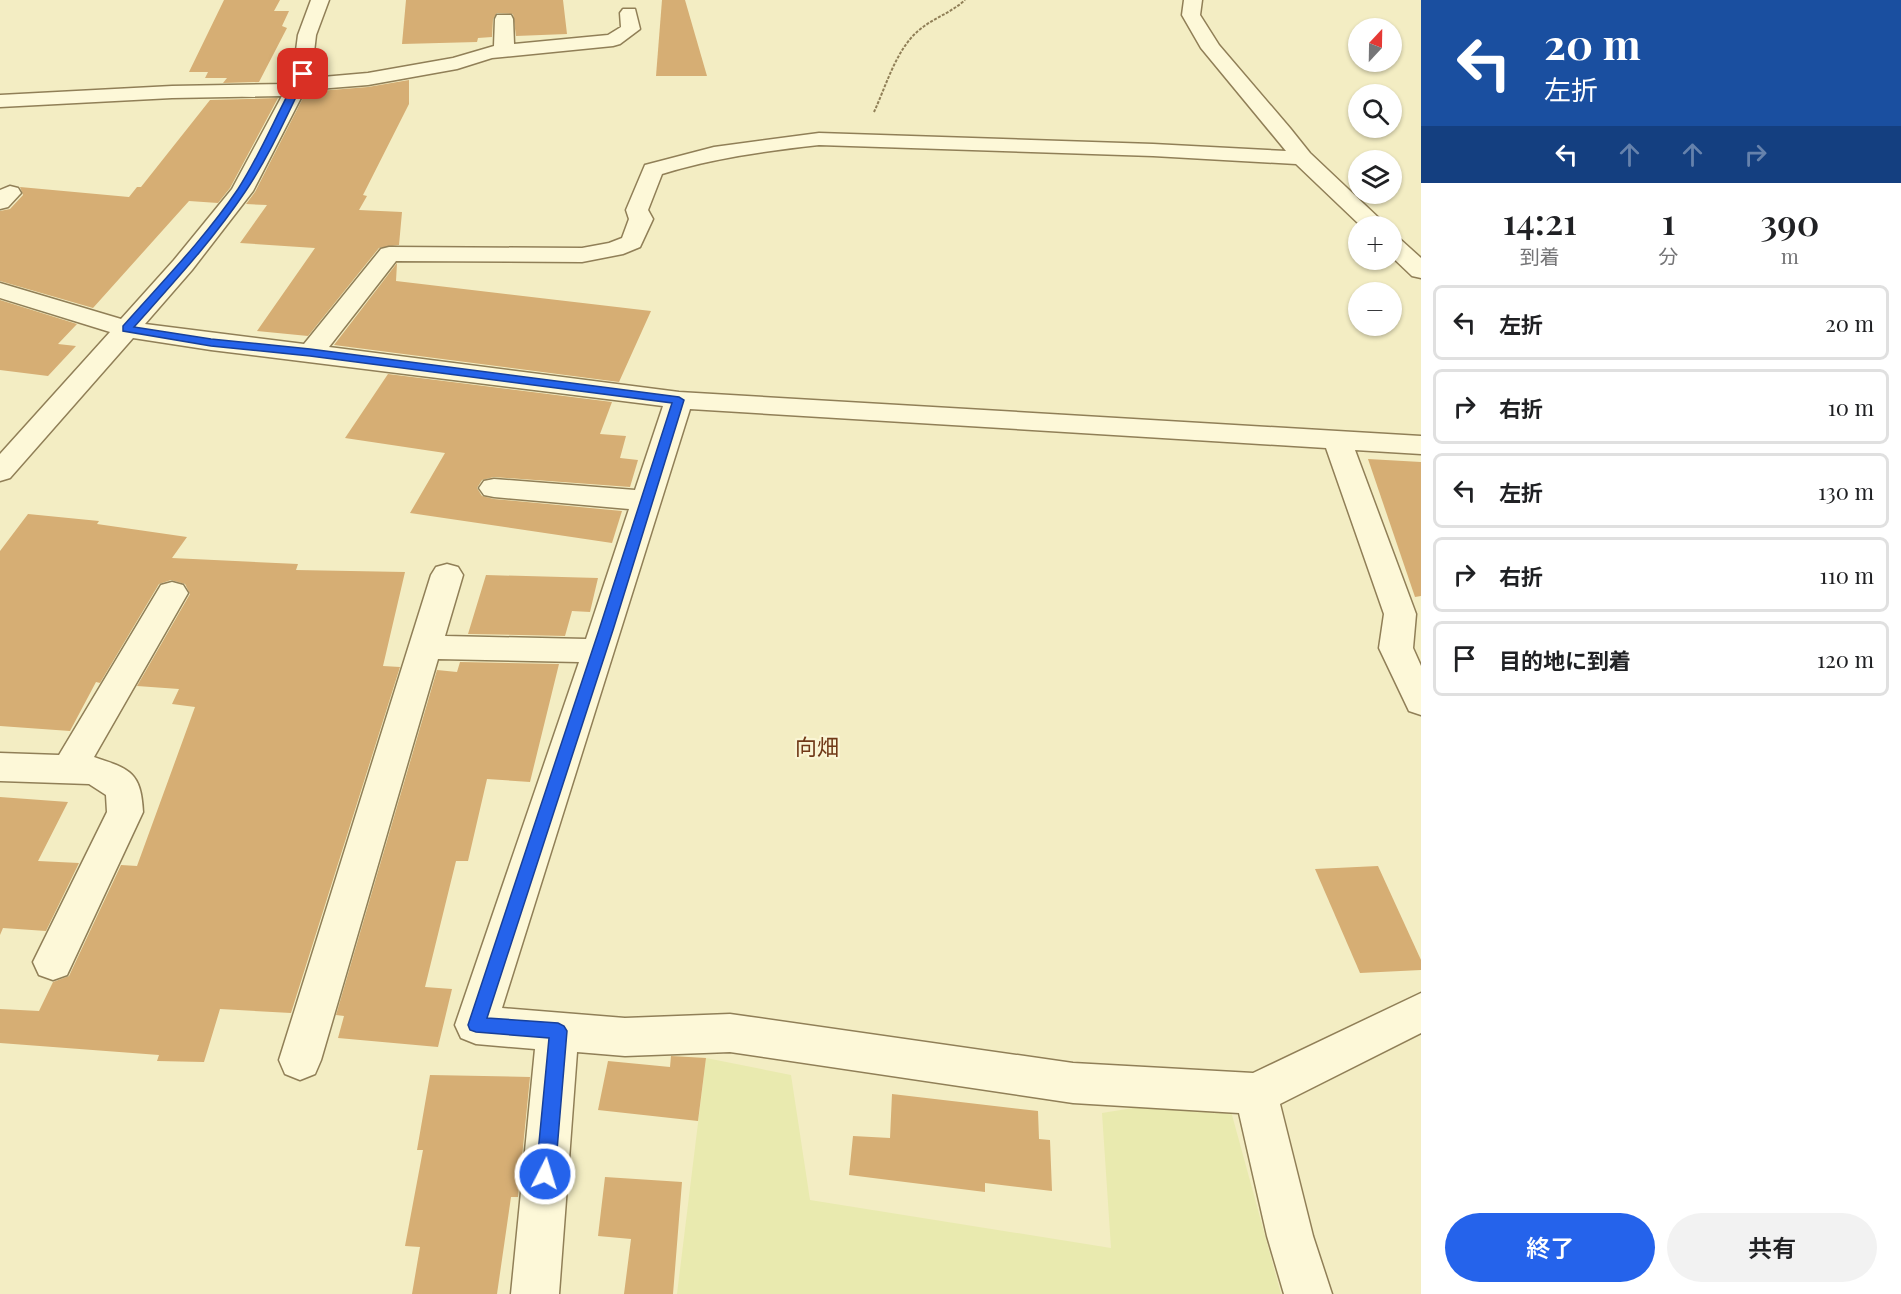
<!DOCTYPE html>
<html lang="ja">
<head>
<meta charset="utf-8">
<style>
  body { margin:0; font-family:"Playfair Display","Noto Sans JP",serif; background:#f2f2f2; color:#202124; height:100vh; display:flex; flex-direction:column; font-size:22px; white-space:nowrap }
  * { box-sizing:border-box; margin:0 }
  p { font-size:20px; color:#757577 }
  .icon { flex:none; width:33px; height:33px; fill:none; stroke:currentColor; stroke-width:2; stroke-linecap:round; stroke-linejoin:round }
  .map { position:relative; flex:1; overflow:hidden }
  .side { display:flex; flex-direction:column; background:#fff; width:480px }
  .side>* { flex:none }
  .guide { background:#1a4fa0; color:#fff; overflow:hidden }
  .needle { width:39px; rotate:22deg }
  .tools { position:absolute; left:1348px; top:18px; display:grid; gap:12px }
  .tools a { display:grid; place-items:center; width:54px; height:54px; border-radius:50%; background:#fff; box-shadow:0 2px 4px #0004; font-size:30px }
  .pin { position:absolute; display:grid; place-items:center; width:51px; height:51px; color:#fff; margin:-26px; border-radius:12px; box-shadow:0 3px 9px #0006 }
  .me { position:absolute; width:66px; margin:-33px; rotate:5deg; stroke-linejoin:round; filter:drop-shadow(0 0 4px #0008) }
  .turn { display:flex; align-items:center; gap:21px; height:126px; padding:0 24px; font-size:27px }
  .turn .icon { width:78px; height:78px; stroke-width:2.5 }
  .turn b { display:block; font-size:42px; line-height:51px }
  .lanes { display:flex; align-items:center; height:57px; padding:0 24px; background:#0003; justify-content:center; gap:30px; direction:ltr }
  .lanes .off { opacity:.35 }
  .eta { display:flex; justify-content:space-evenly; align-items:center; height:102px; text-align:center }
  .eta b { font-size:36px; font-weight:600; line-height:42px }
  .button { display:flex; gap:12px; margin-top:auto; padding:12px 24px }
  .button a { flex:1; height:69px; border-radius:36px; background:#2563eb; color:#fff; font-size:24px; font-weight:600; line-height:69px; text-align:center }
  .button a+a { background:#f2f2f2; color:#202124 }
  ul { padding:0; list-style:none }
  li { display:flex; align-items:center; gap:18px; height:75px; margin:0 12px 9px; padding:0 12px; border:3px solid #e0e0e0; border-radius:9px }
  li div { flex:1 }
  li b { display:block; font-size:22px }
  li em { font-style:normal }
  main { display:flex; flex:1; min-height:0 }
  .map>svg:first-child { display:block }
  .farmland { fill:#e9eaaf }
  .building { fill:#d6ae74 }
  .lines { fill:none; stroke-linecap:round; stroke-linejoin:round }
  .minor-casing { stroke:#907f57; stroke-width:3 }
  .path { stroke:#907f57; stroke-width:2; stroke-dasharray:3 1.5; stroke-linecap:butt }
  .minor { fill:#fdf8d8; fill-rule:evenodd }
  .route { fill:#2563eb; stroke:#184099; stroke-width:1.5 }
  .labels { text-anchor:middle; stroke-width:4.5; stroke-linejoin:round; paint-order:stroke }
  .neighbourhood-label { font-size:22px; fill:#703917; stroke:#faf5d4 }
</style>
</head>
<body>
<main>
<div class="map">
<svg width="1421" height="1294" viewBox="0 0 1421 1294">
  <rect width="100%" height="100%" fill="#f3edc3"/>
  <polygon class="farmland" points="706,1058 791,1075 810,1200 1111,1248 1102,1113 1226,1093 1281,1294 677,1294"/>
  <g class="building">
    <polygon points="224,0 280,0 274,11 289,11 282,26 287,28 259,82 223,83 227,78 205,78 208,72 189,72"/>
    <polygon points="406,0 563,0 567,34 516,36 513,14 497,13 493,19 492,37 478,38 477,42 402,44"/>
    <polygon points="662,0 685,0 707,76 656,76"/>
    <polygon points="409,80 409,104 363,195 367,196 359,210 402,212 399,245 379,248 308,336 257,331 315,248 240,243 267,205 246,204 255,192 306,92 368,87"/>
    <polygon points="278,98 230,188 218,203 189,201 93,308 0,281 0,211 10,209 23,195 20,187 129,197 137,187 141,187 210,100"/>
    <polygon points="397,263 396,281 651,311 619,382 334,345"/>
    <polygon points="0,300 77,324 58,344 76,346 48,376 0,370"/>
    <polygon points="388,374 612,402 600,434 626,436 620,458 638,460 630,487 494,477 482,480 477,488 482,496 494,499 622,511 612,543 410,513 445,453 345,438"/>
    <polygon points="1368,459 1421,462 1421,596 1415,597"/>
    <polygon points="28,514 99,521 97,524 187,537 172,558 298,564 296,570 405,572 383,666 400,667 291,1013 220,1009 204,1062 157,1061 159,1055 0,1043 0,1009 39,1011 53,982 69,976 121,865 137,866 195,707 172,704 179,689 137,686 190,594 185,584 171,580 159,584 100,683 96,682 70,731 0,726 0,551"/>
    <polygon points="486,575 598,578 590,612 572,611 565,636 468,634"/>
    <polygon points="460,662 559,664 530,782 487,779 468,861 456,861 425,987 452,989 438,1047 338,1038 344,1016 336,1015 437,670 457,672"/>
    <polygon points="0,797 68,802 38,861 79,863 46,931 3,928 0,935"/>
    <polygon points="1378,866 1421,960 1421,970 1360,973 1315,869"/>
    <polygon points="671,1056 706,1058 698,1121 598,1110 608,1061 670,1067"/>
    <polygon points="430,1075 530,1077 518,1197 511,1197 497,1294 412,1294 420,1247 405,1246 423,1150 417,1150"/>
    <polygon points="892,1094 1038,1111 1039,1139 1050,1140 1052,1191 985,1183 985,1192 849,1175 853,1136 890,1138"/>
    <polygon points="605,1177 682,1182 673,1294 624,1294 631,1239 598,1236"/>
  </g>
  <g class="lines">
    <defs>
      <g id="minor">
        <path d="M311,0h18l-13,35 -5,43 57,-5 85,-15 41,-12 1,-27 2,-4h14l2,4 1,25 94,-9 13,-8 -1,-14 3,-4h12l5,20 -20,15 -7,2 -121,12 -35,11 -89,16 -63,5 -52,101 -61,79 -47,54 159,20 77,-95 8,-2 193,1 27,-5 13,-5 7,-19 -3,-9 19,-45 69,-18 105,-14 334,11 133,7 -85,-103 -19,-33 2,-15h18l-2,15 19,30 71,83 20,25 72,68 3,5h-24l-65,-62 -143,-8 -334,-11c-53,6 -106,13 -157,29l-14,36 5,9 -13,28 -17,7 -41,8 -186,-1 -67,86 350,45 742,44v18l-66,-4 61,164 -3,34 8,18v49l-12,-4 -30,-63 5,-34 -58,-166 -636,-39 -188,599 123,10 105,-4 343,49 180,10 168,-80v40l-141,71 33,132 19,58h-48l-17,-58 -28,-123 -166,-10 -343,-51 -105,4 -48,-4 -18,242h-48l24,-245 -59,-5 -15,-6 -6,-13 124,-363 -141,-3 -117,401 -6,14 -15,6 -15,-6 -6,-14 152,-485 5,-8 11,-3 11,3 5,8 -18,61 141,3 43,-130 -135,-12 -10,-2 -5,-7 5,-7 10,-2 141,11 28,-84 -452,-56 -78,-12 -123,140 -10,3v-27l110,-122 -110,-34v-15l121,36 53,-59 58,-71 50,-93 -110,2 -172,9v-12l172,-9 116,-2 5,-10 5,-39z"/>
        <polygon points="10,186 18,188 21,193 8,207 0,209 0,190"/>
        <polygon points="1392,237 1400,239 1421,258 1421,278 1412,276 1392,257"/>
        <path d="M172,582l11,3 5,8 -94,164c36,12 47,15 49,55l-76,163 -14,5 -14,-5 -6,-13 74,-150 -1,-17 -17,-11 -89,-3v-28l59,2 102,-170z"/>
      </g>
    </defs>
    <use href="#minor" class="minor-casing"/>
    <path class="path" d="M874,112c12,-26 22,-62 44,-81 15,-13 33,-18 47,-31"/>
    <use href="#minor" class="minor"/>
  </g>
  <path class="route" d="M300,72l7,2c-19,39 -37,81 -62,118 -32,48 -72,91 -111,135l77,12 99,10 369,48 5,3 -71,230 -126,388 71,5 6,3 3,5 -12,143 -3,7 -7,3 -6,-3 -3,-7 13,-136 -73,-6 -6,-2 -2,-5 131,-395 73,-227 -362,-47 -99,-10 -88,-15v-5c39,-44 82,-88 115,-137 24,-37 40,-79 62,-117z"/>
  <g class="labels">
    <g class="neighbourhood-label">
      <text x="817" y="755">向畑</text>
    </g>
  </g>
</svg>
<div class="tools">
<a><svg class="needle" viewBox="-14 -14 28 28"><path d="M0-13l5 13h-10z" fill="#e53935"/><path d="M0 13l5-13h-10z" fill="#757577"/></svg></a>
<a><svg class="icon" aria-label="search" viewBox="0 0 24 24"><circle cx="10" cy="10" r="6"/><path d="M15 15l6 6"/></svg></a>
<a><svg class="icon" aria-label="layers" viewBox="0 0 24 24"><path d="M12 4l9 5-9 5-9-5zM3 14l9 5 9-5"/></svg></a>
<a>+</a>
<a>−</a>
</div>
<div class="pin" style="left:303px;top:74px;background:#d93025"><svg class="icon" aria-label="arrive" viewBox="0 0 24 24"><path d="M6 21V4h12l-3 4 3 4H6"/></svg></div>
<svg class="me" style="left:545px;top:1174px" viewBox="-20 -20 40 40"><circle r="17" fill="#2563eb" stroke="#fff" stroke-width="3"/><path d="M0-11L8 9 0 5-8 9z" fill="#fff"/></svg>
</div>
<section class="side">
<div class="guide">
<div class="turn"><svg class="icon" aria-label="left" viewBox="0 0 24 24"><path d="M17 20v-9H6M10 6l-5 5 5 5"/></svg><div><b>20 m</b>左折</div></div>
<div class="lanes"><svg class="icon" aria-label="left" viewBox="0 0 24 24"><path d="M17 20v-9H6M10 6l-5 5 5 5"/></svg><svg class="icon off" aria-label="ahead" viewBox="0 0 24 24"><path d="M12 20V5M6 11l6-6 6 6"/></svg><svg class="icon off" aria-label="ahead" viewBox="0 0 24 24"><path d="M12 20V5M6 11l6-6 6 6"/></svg><svg class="icon off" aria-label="right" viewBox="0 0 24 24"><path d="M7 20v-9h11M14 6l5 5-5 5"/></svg></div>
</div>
<div class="eta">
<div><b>14:21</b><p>到着</p></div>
<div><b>1</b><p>分</p></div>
<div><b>390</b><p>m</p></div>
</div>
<ul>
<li><svg class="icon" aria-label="left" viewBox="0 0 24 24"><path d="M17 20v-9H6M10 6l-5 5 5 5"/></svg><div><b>左折</b></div><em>20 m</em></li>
<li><svg class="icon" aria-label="right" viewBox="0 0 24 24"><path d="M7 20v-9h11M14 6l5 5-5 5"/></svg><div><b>右折</b></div><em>10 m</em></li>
<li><svg class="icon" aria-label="left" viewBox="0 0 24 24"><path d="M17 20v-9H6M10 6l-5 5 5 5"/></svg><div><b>左折</b></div><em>130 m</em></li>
<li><svg class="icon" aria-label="right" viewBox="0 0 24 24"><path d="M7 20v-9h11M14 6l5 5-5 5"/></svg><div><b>右折</b></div><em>110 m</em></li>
<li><svg class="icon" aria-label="arrive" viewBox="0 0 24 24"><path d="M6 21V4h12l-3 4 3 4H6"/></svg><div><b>目的地に到着</b></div><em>120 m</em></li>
</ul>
<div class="button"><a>終了</a><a>共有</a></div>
</section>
</main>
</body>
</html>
